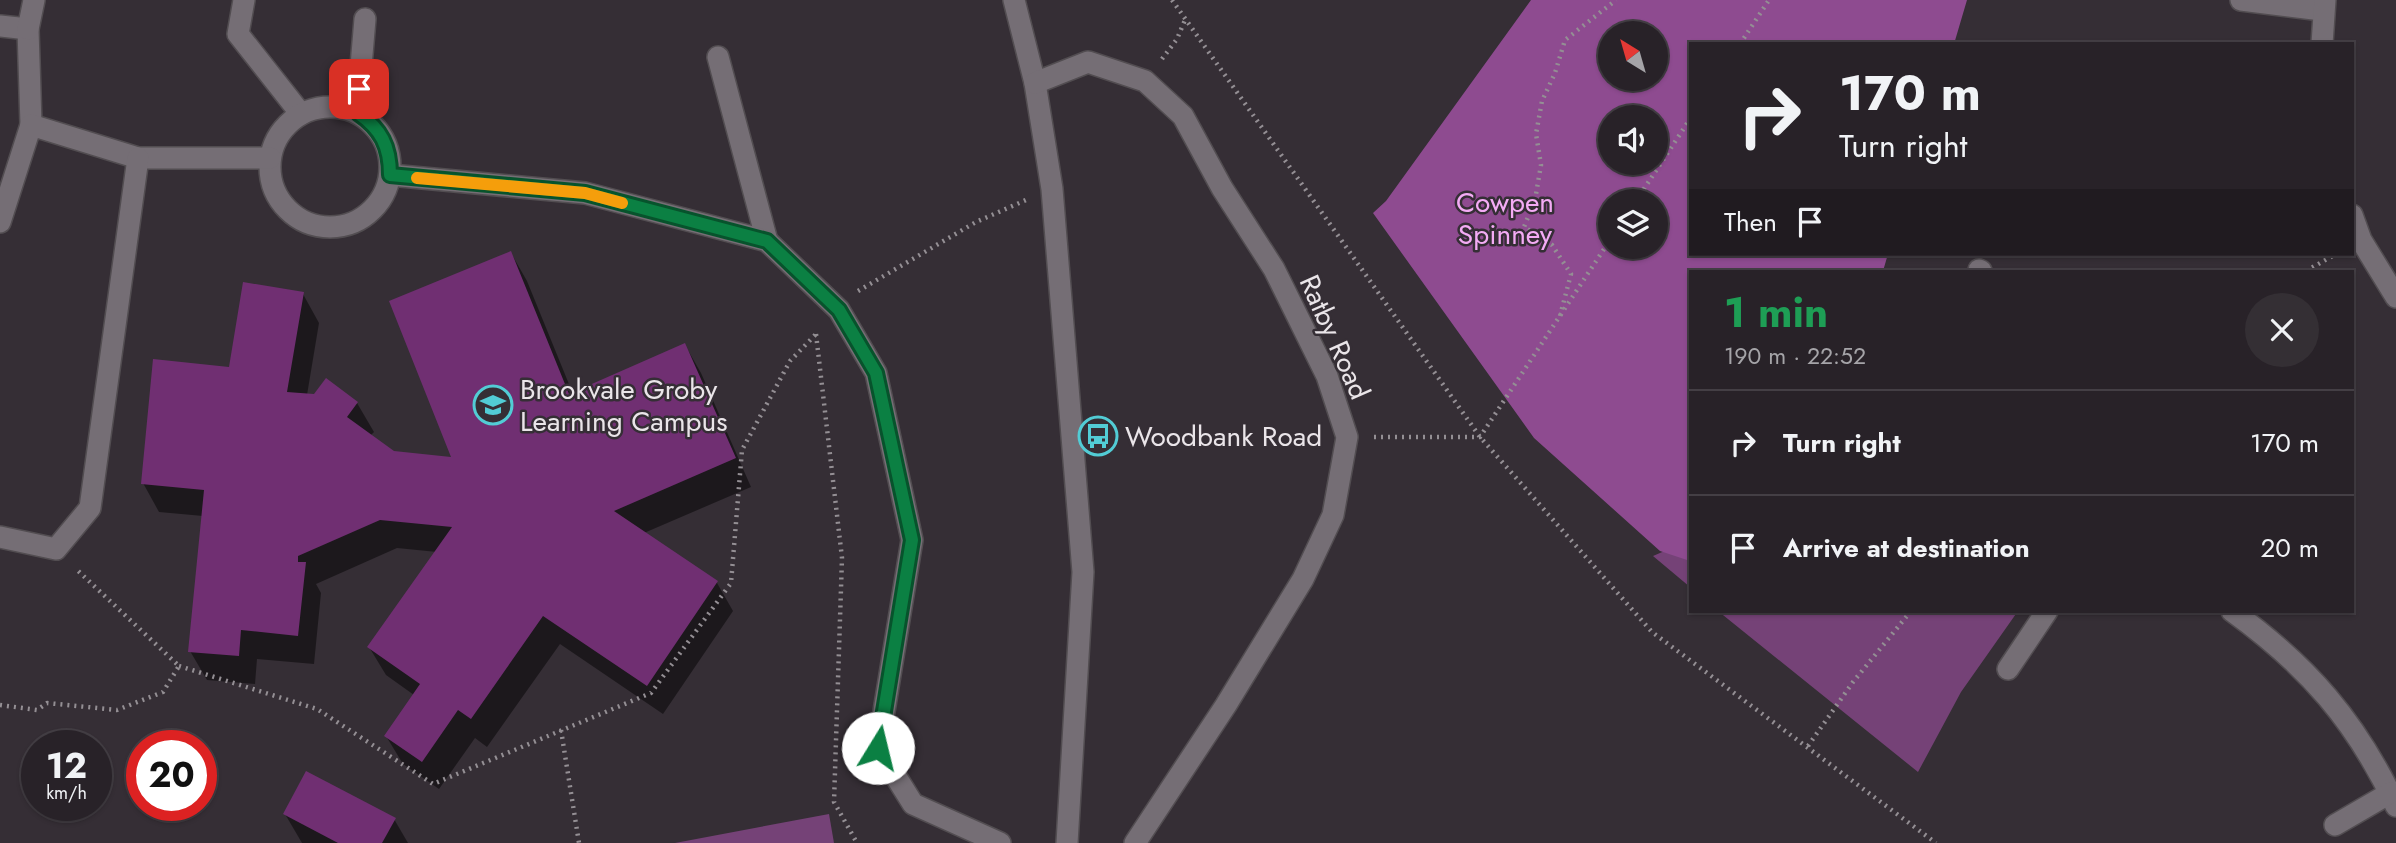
<!DOCTYPE html>
<html lang="en">
<head>
<meta charset="utf-8">
<style>
  body { margin:0; font-family:Jost,sans-serif; background:#342f34; color:#f1f3f6; height:100vh; display:flex; flex-direction:column; font-size:26px; white-space:nowrap }
  * { box-sizing:border-box; margin:0 }
  p { font-size:23px; color:#a5a4a8 }
  .icon { flex:none; width:38px; height:38px; fill:none; stroke:currentColor; stroke-width:2; stroke-linecap:round; stroke-linejoin:round }
  .map { position:relative; flex:1; overflow:hidden }
  .drawer { position:absolute; left:1689px; top:270px; width:665px; height:343px; display:flex; flex-direction:column; background:#282228; border-radius:0px; box-shadow:0 2px 5px #0004,0 0 0 2px #443f45 }
  .drawer>* { flex:none }
  .guide { position:absolute; left:1689px; top:42px; width:665px; height:214px; border-radius:0px; box-shadow:0 2px 5px #0004,0 0 0 2px #443f45; background:#282228; color:#f1f3f6; overflow:hidden }
  .needle { width:46px; rotate:323deg }
  .buttons { position:absolute; left:1598px; top:21px; display:grid; gap:14px }
  .buttons a { display:grid; place-items:center; width:70px; height:70px; border-radius:50%; background:#282228; box-shadow:0 2px 5px #0004,0 0 0 2px #443f45; font-size:35px }
  .speed { position:absolute; left:21px; top:730px; display:flex; gap:14px; font-size:35px; font-weight:700; text-align:center }
  .speed>* { display:grid; place-content:center; width:91px; height:91px; border-radius:50%; background:#282228; box-shadow:0 2px 5px #0004,0 0 0 2px #443f45; line-height:1 }
  .speed small { font-size:18px; font-weight:400 }
  .speed .limit { border:10px solid #d22; background:#fff; color:#111 }
  .pin { position:absolute; display:grid; place-items:center; width:60px; height:60px; color:#fff; margin:-30px; border-radius:14px; box-shadow:0 4px 10px #0006 }
  .me { position:absolute; width:77px; margin:-38px; rotate:9deg; stroke-linejoin:round; filter:drop-shadow(0 0 5px #0008) }
  .turn { display:flex; align-items:center; gap:24px; height:147px; padding:0 35px; font-size:32px }
  .turn .icon { width:91px; height:91px; stroke-width:2.5 }
  .turn b { display:block; font-size:49px; line-height:60px }
  .then { display:flex; align-items:center; height:66px; padding:0 35px; background:#0003; gap:14px; font-size:26px }
  .round { display:grid; place-items:center; flex:none; width:74px; height:74px; border-radius:37px; background:#342f34 }
  .head { display:flex; align-items:center; justify-content:space-between; height:119px; padding:0 35px }
  h1 { font-size:42px; font-weight:700; line-height:52px; color:#1e9e55 }
  ul { padding:0; list-style:none }
  li { display:flex; align-items:center; gap:21px; height:105px; padding:0 35px; border-top:2px solid #443f45 }
  li div { flex:1 }
  li b { display:block; font-size:26px }
  li em { font-style:normal }
  .map>svg:first-child { display:block }
  .green { fill:#754277 }
  .forest { fill:#8e4b90; fill-rule:evenodd }
  .shadow { fill:#0007 }
  .building { fill:#702f72 }
  .lines { fill:none; stroke-linecap:round; stroke-linejoin:round }
  .minor-casing { stroke:#524d51; stroke-width:24 }
  .path { stroke:#948f94; stroke-width:4.5; stroke-dasharray:2 5; stroke-linecap:butt }
  .minor { stroke:#756e75; stroke-width:21 }
  .route-casing { stroke:#07532c; stroke-width:18 }
  .route { stroke:#0b8043; stroke-width:12 }
  .slow { stroke:#f59e0b; stroke-width:12 }
  .labels { text-anchor:middle; stroke-width:5; stroke-linejoin:round; paint-order:stroke }
  .park-label { font-size:28px; fill:#f4abf5; stroke:#352e35 }
  .street-label { font-size:28px; fill:#eae5e9; stroke:#352e35 }
  .poi-label { font-size:28px; fill:#eae5e9; stroke:#352e35; text-anchor:start }
</style>
</head>
<body>
<div class="map">
<svg width="2396" height="843" viewBox="0 0 2396 843">
  <rect width="100%" height="100%" fill="#352e35"/>
  <g class="green">
    <polygon points="1690,540 1690,587 1653,556"/>
    <polygon points="1718,611 2018,611 1961,692 1918,772"/>
    <polygon points="829,814 834,843 675,843"/>
  </g>
  <path class="forest" d="M1531,0h436l-13,44h-264v210h198l-5,17h-193v290l-30,-10 -126,-113 -161,-225 13,-12zM1610,33h46v46h-46zM1610,117h46v46h-46zM1610,201h46v46h-46z"/>
  <g class="shadow">
    <polygon points="511,253 527,281 573,394 685,345 701,373 751,487 644,533 717,583 733,611 663,714 560,644 487,747 475,738 439,789 403,764 386,736 414,695 386,675 369,647 437,552 397,548 316,584 321,593 314,664 257,659 255,684 207,680 190,651 203,516 159,512 143,483 231,369 303,294 319,323 307,395 315,396 326,381 357,403 374,432 370,436 393,453 454,459"/>
    <polygon points="285,814 394,819 408,843 302,843"/>
  </g>
  <g class="building">
    <polygon points="511,251 569,394 685,343 736,458 614,511 718,581 647,686 543,616 471,719 458,710 422,762 384,736 420,684 367,647 452,527 380,520 298,556 298,562 306,562 298,636 241,630 239,656 188,652 204,490 141,484 153,359 229,367 243,282 304,292 287,392 314,394 326,378 358,402 347,417 394,451 451,457 389,301"/>
    <polygon points="306,771 396,818 382,843 338,843 283,814"/>
  </g>
  <g class="lines">
    <defs>
      <g id="minor">
        <polyline points="244,0 238,34 301,114"/>
        <polyline points="1014,0 1035,83 1052,189 1083,572 1067,843"/>
        <polyline points="2241,0 2322,10"/>
        <polyline points="0,26 28,29 31,125"/>
        <polyline points="28,29 34,0"/>
        <polyline points="2322,44 2325,0"/>
        <polyline points="718,57 767,241"/>
        <polyline points="1035,83 1088,62 1145,81 1183,116 1222,188 1274,269 1327,376 1347,437 1333,515 1303,579 1226,705 1135,843"/>
        <circle cx="330" cy="167" r="60"/>
        <polyline points="357,113 365,19"/>
        <polyline points="390,175 585,193 767,241 839,310 876,373 912,540 878,748 913,804 1000,843"/>
        <polyline points="2352,215 2361,240 2396,297"/>
        <polyline points="0,222 31,125 138,158 270,158"/>
        <polyline points="1979,270 1981,271"/>
        <polyline points="0,537 56,549 90,508 138,158"/>
        <path d="M2232,611c76,55 124,110 164,195"/>
        <polyline points="2008,669 2047,611"/>
        <polyline points="2335,825 2390,793"/>
      </g>
    </defs>
    <use href="#minor" class="minor-casing"/>
    <g class="path">
      <polyline points="1172,0 1480,437 1652,632 1936,843"/>
      <polyline points="1740,44 1769,0"/>
      <polyline points="1162,59 1177,39 1185,20"/>
      <polyline points="1636,201 1690,119"/>
      <polyline points="2306,271 2336,254"/>
      <polyline points="858,291 976,222 1026,200"/>
      <polyline points="1560,316 1571,274 1552,245 1524,227 1535,200 1541,165 1536,134 1542,101 1555,73 1565,40 1616,0"/>
      <polyline points="816,334 842,558 834,802 857,843"/>
      <polyline points="1374,437 1480,437 1610,240"/>
      <polyline points="179,666 317,709 433,784 651,693 731,583 742,450 790,361 818,332"/>
      <polyline points="0,705 37,710 47,703 117,710 163,692 179,666 75,568"/>
      <polyline points="561,730 579,843"/>
      <polyline points="1808,746 1853,682 1911,611"/>
    </g>
    <use href="#minor" class="minor"/>
  </g>
  <g class="lines">
    <defs>
      <path id="route" d="M359,89l-1,24c23,16 32,33 32,62l195,18 182,48 72,69 37,63 36,167 -34,208"/>
    </defs>
    <use href="#route" class="route-casing"/>
    <use href="#route" class="route"/>
    <polyline class="slow" points="417,178 585,193 622,203"/>
  </g>
  <defs>
    <symbol id="school-ring" viewBox="-11 -11 22 22"><circle r="9.5" fill="#352e35" stroke="#52ccd5" stroke-width="1.5"/><path d="M0-5L7-2L0 1L-7-2ZM-4 1L0 2.5L4 1V4Q0 6-4 4Z" fill="#52ccd5"/></symbol>
    <symbol id="bus-ring" viewBox="-11 -11 22 22"><circle r="9.5" fill="#352e35" stroke="#52ccd5" stroke-width="1.5"/><path d="M-5-6H5V4H4V6H2V4H-2V6H-4V4H-5ZM-3.5-4V0h7V-4ZM-3.5 1.2v1.5H-2V1.2ZM2 1.2v1.5H3.5V1.2Z" fill="#52ccd5"/></symbol>
  </defs>
  <g fill-rule="evenodd">
    <use href="#school-ring" x="471" y="383" width="44" height="44"/>
    <use href="#bus-ring" x="1076" y="414" width="44" height="44"/>
  </g>
  <g class="labels">
    <g class="park-label">
      <text x="1505" y="212">Cowpen<tspan x="1505" dy="32">Spinney</tspan></text>
    </g>
    <g class="street-label">
      <text transform="translate(1335 337) rotate(66)" y="10">Ratby Road</text>
    </g>
    <g class="poi-label">
      <text x="520" y="399">Brookvale Groby<tspan x="520" dy="32">Learning Campus</tspan></text>
      <text x="1125" y="446">Woodbank Road</text>
    </g>
  </g>
</svg>
<div class="buttons">
<a><svg class="needle" viewBox="-14 -14 28 28"><path d="M0-13l5 13h-10z" fill="#e53935"/><path d="M0 13l5-13h-10z" fill="#a5a4a8"/></svg></a>
<a><svg class="icon" aria-label="sound" viewBox="0 0 24 24"><path d="M4 9h4l5-4v14l-5-4H4zM17 9q2 3 0 6"/></svg></a>
<a><svg class="icon" aria-label="layers" viewBox="0 0 24 24"><path d="M12 4l9 5-9 5-9-5zM3 14l9 5 9-5"/></svg></a>
</div>
<div class="speed"><div>12<small>km/h</small></div><div class="limit">20</div></div>
<div class="pin" style="left:359px;top:89px;background:#d93025"><svg class="icon" aria-label="arrive" viewBox="0 0 24 24"><path d="M6 21V4h12l-3 4 3 4H6"/></svg></div>
<svg class="me" style="left:878px;top:748px" viewBox="-20 -20 40 40"><circle r="19" fill="#fff"/><path d="M0-13L10 11 0 6-10 11z" fill="#0b8043"/></svg>
<div class="guide">
<div class="turn"><svg class="icon" aria-label="right" viewBox="0 0 24 24"><path d="M7 20v-9h11M14 6l5 5-5 5"/></svg><div><b>170 m</b>Turn right</div></div>
<div class="then">Then<svg class="icon" aria-label="arrive" viewBox="0 0 24 24"><path d="M6 21V4h12l-3 4 3 4H6"/></svg></div>
</div>
<section class="drawer">
<div class="head"><div><h1>1 min</h1><p>190 m · 22:52</p></div><a class="round"><svg class="icon" aria-label="close" viewBox="0 0 24 24"><path d="M6 6l12 12M18 6L6 18"/></svg></a></div>
<ul>
<li><svg class="icon" aria-label="right" viewBox="0 0 24 24"><path d="M7 20v-9h11M14 6l5 5-5 5"/></svg><div><b>Turn right</b></div><em>170 m</em></li>
<li><svg class="icon" aria-label="arrive" viewBox="0 0 24 24"><path d="M6 21V4h12l-3 4 3 4H6"/></svg><div><b>Arrive at destination</b></div><em>20 m</em></li>
</ul>
</section>
</div>
</body>
</html>
